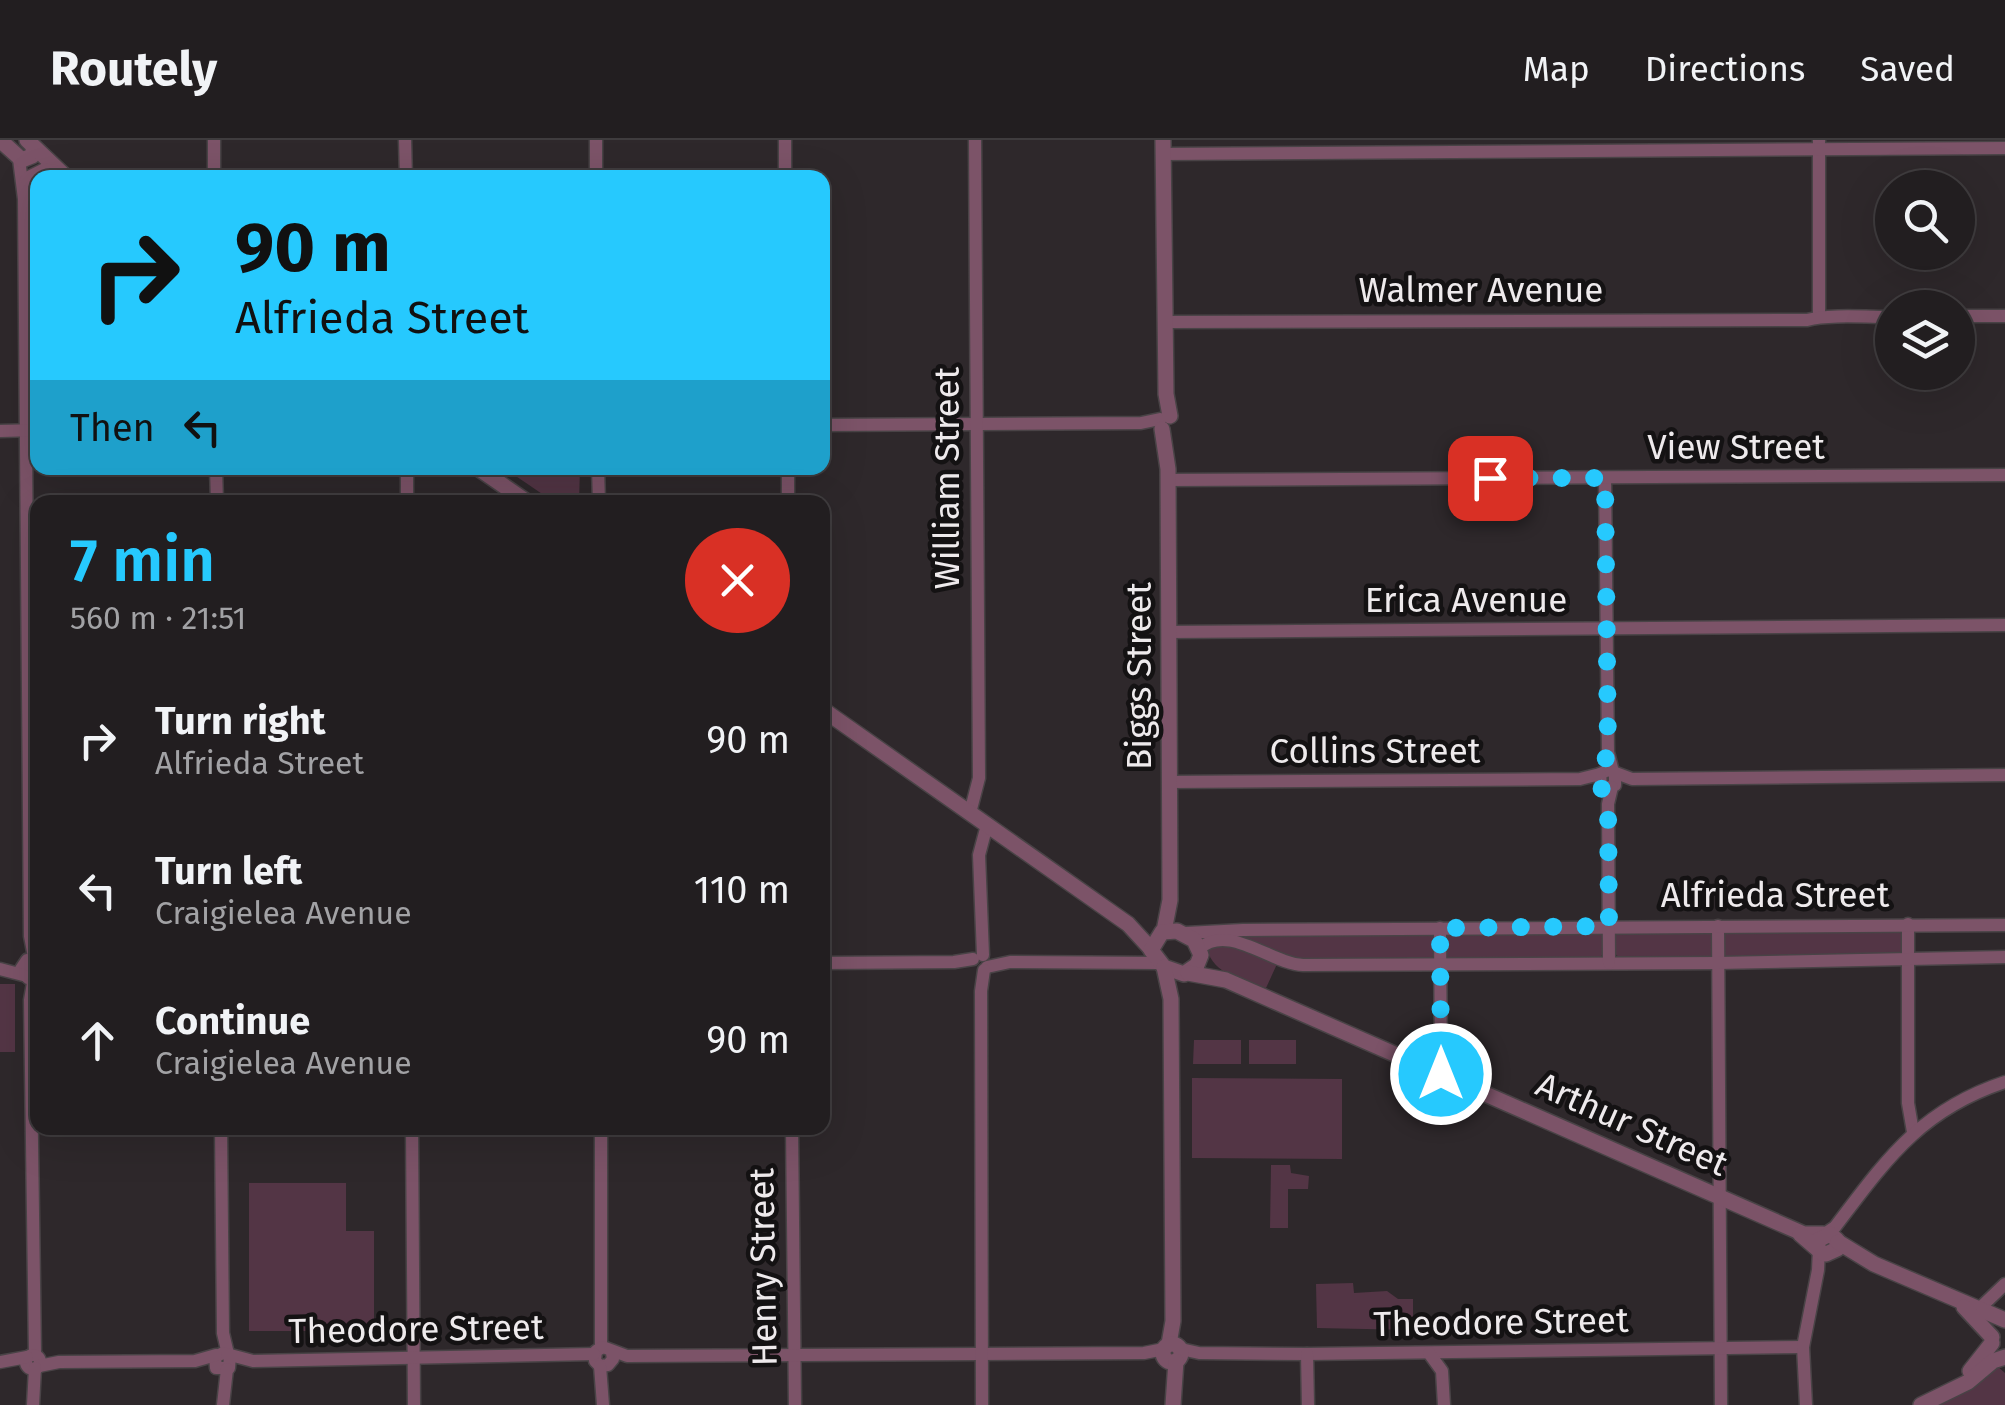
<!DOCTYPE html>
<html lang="en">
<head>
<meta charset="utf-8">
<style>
  body { margin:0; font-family:"Fira Sans",sans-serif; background:#2a2729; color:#f1f3f6; height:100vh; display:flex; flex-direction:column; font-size:38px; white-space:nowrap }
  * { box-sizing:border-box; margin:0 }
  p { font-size:32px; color:#a2a2a5 }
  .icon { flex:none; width:55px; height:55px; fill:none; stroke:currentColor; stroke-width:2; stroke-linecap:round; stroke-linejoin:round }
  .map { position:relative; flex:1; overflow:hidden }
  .side { position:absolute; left:30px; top:355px; width:800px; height:640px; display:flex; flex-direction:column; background:#221e20; border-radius:20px; box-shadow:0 10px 40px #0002,0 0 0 2px #3f3c3e }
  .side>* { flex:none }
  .banner { position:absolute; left:30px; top:30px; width:800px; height:305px; border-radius:20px; box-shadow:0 10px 40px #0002,0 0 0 2px #3f3c3e; background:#26c9fe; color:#111; overflow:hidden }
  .fabs { position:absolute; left:1875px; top:30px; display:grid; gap:20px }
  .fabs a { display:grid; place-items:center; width:100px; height:100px; border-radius:50%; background:#221e20; box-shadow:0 10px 40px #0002,0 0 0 2px #3f3c3e; font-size:50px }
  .pin { position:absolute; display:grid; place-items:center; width:85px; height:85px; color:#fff; margin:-42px; border-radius:20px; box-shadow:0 5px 15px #0006 }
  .me { position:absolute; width:110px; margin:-55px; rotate:0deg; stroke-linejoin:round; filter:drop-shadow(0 0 8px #0008) }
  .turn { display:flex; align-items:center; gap:35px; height:210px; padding:0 40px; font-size:45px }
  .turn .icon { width:130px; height:130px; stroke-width:2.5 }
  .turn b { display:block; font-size:70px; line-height:85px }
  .then { display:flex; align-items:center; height:95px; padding:0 40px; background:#0003; gap:20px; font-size:38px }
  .round { display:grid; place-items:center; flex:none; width:105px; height:105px; border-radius:52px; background:#2a2729 }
  .headline { display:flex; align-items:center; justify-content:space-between; height:170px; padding:0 40px }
  h1 { font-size:60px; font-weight:600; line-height:75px; color:#26c9fe }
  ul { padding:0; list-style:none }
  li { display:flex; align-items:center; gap:30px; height:150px; padding:0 40px }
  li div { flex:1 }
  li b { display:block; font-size:38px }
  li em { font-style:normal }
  header { display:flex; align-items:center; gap:60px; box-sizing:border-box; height:140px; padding:0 50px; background:#221e20; border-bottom:2px solid #3f3c3e }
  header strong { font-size:48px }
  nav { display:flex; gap:55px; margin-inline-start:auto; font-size:35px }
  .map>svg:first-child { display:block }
  .green { fill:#533545 }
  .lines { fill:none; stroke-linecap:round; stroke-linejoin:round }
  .minor-casing { stroke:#494346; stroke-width:15 }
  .tertiary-casing { stroke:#494346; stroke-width:18 }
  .minor { stroke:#7c5368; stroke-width:12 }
  .tertiary { stroke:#7c5368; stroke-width:15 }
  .route { stroke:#26c9fe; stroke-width:18; stroke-dasharray:0 32.4 }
  .labels { text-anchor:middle; stroke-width:9; stroke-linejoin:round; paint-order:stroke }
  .street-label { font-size:35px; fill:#eeeaec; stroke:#141213 }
</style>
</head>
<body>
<header>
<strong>Routely</strong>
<nav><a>Map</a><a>Directions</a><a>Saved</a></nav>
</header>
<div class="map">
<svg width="2005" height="1265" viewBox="0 0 2005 1265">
  <rect width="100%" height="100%" fill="#2e282b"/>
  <g class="green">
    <polygon points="504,328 580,328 579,362 554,362"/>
    <polygon points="1903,790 1902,814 1726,818 1722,812 1724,791"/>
    <polygon points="1712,791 1712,817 1621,819 1613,812 1614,793"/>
    <polygon points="1604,793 1605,810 1600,818 1445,817 1444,795"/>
    <polygon points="1225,794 1435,794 1435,817 1288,820"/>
    <path d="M1227,803l50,21 -11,24c-22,-9 -53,-12 -59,-40z"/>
    <rect x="0" y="844" width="15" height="68"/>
    <polygon points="1194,900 1241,900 1241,924 1193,924"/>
    <rect x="1249" y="900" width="47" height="24"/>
    <polygon points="1192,938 1342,939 1342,1019 1192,1018"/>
    <polygon points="1271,1025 1290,1025 1291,1033 1309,1036 1308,1049 1288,1049 1288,1088 1270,1088"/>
    <polygon points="249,1043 346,1043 346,1091 374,1091 374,1191 249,1191"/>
    <polygon points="1353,1143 1354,1153 1387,1151 1398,1159 1413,1159 1413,1190 1317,1188 1316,1144"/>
    <polygon points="1997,1226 2005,1233 2005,1265 1940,1265 1972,1247"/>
  </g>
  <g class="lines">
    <defs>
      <g id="minor">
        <polyline points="214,0 214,38"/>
        <polyline points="405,0 406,38"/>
        <polyline points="596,0 596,38"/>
        <polyline points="785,0 785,38"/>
        <polyline points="1819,0 1819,176"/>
        <polyline points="1163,14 2005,8"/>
        <polyline points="19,19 24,59 30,796 35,822"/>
        <polyline points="1958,176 2005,176"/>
        <path d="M1165,182l642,-2c21,-6 61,-3 85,-3"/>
        <polyline points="822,285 1141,283 1160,279"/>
        <polyline points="0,291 38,290"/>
        <polyline points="216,328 217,362"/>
        <polyline points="407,328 407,362"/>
        <polyline points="598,328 599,362"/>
        <polyline points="788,328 788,362"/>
        <polyline points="1605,338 1608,612 1613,632"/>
        <polyline points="1168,340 2005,335"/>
        <polyline points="1168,492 2005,485"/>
        <polyline points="1615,634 1615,645 1607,648 1601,645 1600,634 1608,630 1632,639 2005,635"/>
        <polyline points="1170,642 1580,639 1600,634"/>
        <polyline points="970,673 979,638 975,0"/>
        <polyline points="1908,784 1908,963 1913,992"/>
        <polyline points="1718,786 1721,1265"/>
        <polyline points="1440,788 1441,935"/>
        <polyline points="1186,793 1243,790 2005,785"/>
        <path d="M1199,809c29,-27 72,15 104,16l415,-2 287,-6"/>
        <polyline points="983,815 979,715 987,685"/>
        <polyline points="822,823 954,822 973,819"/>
        <polyline points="1609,823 1608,664 1612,647"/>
        <polyline points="38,824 27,820 21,829 28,838 38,833"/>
        <polyline points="987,827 1010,822 1159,823"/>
        <polyline points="0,829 23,835"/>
        <polyline points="34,837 30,860 35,1215"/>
        <polyline points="221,988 223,1193 228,1214"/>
        <polyline points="412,988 414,1265"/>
        <polyline points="792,988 795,1265"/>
        <path d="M1826,1093l9,-6c51,-67 85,-117 170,-145"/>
        <polyline points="1980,1168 2005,1144"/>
        <polyline points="601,1207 601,988"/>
        <polyline points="1181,1209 1199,1213 1307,1214 1803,1207"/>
        <polyline points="612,1213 613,1219 608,1225 600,1226 595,1221 596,1211 603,1207 627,1216 1144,1213 1164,1209"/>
        <polyline points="1429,1213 1442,1231 1444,1265"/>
        <polyline points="1307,1214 1308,1265"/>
        <circle cx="33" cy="1222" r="7"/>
        <polyline points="230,1216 229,1228 216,1228 215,1217 223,1213 253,1221 594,1214"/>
        <polyline points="0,1222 27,1217"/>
        <polyline points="39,1226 59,1222 195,1221 216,1215"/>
        <polyline points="600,1226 603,1265"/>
        <polyline points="33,1265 35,1228"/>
        <polyline points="223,1265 227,1229"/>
        <polyline points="982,1265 981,851 984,830"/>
        <polyline points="1806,1265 1803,1207 1818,1130 1819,1109"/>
      </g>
      <g id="tertiary">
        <polyline points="0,0 22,20 32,16 34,7"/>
        <polyline points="27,0 67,38"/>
        <polyline points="1163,0 1166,254 1170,276"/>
        <polyline points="28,39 44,31 53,32"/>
        <polyline points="1162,289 1168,329 1170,760 1164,791"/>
        <polyline points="478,328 527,362"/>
        <polyline points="822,569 1128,784 1151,809"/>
        <polygon points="1177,791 1194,800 1201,815 1197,825 1184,834 1164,827 1151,810 1162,792"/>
        <polyline points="1164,827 1171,859 1173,1181 1169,1204"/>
        <polyline points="1188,833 1226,840 1804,1094 1823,1094"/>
        <polyline points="1800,1094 1822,1113 1826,1114 1837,1109 1837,1100 1830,1094 1818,1100 1818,1108"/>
        <polyline points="1838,1102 1874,1124 2005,1180"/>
        <polyline points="1964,1167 1992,1197"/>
        <circle cx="1172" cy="1213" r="9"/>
        <polyline points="1970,1231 1992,1203"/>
        <polyline points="1173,1265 1176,1221"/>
        <polyline points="1921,1265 1968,1242 1993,1221 2005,1217"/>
      </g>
    </defs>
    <use href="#minor" class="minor-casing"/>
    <use href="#tertiary" class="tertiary-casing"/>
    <use href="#minor" class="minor"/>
    <use href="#tertiary" class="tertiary"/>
  </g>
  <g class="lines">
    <polyline class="route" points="1441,934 1440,788 1609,786 1608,664 1598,640 1608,612 1605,338 1490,338"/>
  </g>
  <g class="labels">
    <g class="street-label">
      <text x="1481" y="162">Walmer Avenue</text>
      <text x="1736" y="319">View Street</text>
      <text transform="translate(947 338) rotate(-90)" y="12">William Street</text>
      <text x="1466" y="472">Erica Avenue</text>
      <text transform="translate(1139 536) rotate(-90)" y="12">Biggs Street</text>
      <text x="1375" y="623">Collins Street</text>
      <text x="1775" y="767">Alfrieda Street</text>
      <text transform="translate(1632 984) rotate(24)" y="12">Arthur Street</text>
      <text transform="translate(763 1127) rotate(-91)" y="12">Henry Street</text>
      <text transform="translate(1501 1182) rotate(-1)" y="12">Theodore Street</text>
      <text transform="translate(416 1189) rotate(-1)" y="12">Theodore Street</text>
    </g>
  </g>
</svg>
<div class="fabs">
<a><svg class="icon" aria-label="search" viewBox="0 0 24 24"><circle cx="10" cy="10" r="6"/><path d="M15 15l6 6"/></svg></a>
<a><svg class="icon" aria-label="layers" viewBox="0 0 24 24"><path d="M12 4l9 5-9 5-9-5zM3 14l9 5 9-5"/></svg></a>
</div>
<div class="pin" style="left:1490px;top:338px;background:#d93025"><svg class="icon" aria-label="arrive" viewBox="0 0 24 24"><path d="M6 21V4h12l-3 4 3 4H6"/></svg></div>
<svg class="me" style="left:1441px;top:934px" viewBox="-20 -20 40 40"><circle r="17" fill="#26c9fe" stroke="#fff" stroke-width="3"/><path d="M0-11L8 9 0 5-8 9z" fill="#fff"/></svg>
<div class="banner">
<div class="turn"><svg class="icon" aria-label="right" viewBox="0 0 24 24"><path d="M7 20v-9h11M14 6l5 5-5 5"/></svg><div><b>90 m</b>Alfrieda Street</div></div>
<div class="then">Then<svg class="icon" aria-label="left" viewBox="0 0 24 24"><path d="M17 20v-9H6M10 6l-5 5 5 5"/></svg></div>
</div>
<section class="side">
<div class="headline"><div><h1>7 min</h1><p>560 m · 21:51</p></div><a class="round" style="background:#d93025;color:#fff"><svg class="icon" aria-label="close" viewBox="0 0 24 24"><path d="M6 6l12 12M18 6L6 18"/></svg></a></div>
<ul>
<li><svg class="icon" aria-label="right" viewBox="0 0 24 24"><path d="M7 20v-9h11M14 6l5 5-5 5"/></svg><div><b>Turn right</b><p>Alfrieda Street</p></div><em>90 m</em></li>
<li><svg class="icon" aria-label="left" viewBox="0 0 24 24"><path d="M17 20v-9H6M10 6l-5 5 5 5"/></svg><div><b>Turn left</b><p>Craigielea Avenue</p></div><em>110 m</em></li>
<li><svg class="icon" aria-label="ahead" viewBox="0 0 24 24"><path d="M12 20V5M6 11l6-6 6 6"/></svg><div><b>Continue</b><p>Craigielea Avenue</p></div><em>90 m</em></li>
</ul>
</section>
</div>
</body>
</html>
